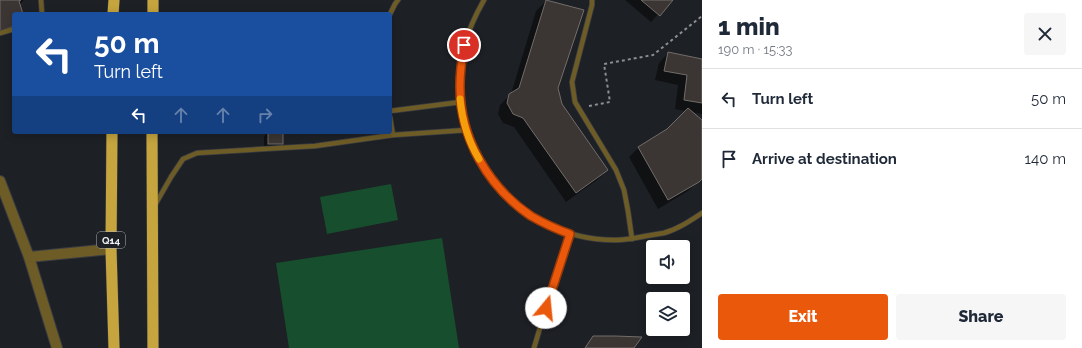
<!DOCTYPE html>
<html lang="en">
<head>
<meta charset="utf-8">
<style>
  body { margin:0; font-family:Raleway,sans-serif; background:#f6f6f7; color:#1f2937; height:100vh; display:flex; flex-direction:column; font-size:15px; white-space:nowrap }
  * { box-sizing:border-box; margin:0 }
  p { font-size:13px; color:#747a83 }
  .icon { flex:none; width:22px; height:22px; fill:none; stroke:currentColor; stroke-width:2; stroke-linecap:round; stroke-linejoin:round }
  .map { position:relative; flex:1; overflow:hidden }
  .drawer { display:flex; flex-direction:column; background:#fff; width:380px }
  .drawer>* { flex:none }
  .hud { position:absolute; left:12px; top:12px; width:380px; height:122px; border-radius:4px; box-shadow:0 2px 10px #0003; background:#1a4fa0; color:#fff; overflow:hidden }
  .tools { position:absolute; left:646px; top:240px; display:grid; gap:8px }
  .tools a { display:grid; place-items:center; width:44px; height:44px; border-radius:4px; background:#fff; box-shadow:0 2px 10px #0003; font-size:20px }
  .pin { position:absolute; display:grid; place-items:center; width:34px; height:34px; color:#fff; margin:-17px; border:2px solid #fff; border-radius:50%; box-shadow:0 1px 4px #0007 }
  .me { position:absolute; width:44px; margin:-22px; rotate:17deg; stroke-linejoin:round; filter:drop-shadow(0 0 3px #0008) }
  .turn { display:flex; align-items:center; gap:14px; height:84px; padding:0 16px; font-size:18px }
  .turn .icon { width:52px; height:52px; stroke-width:2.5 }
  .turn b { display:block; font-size:28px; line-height:34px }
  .lanes { display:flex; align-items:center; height:38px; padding:0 16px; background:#0003; justify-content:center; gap:20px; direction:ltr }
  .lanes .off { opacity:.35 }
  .round { display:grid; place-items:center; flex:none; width:42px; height:42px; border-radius:4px; background:#f6f6f7 }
  .head { display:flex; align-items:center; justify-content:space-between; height:68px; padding:0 16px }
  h1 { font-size:24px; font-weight:800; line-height:30px }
  .action { display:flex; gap:8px; margin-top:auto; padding:8px 16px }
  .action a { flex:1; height:46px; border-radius:4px; background:#ea580c; color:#fff; font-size:16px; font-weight:800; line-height:46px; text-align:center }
  .action a+a { background:#f6f6f7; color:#1f2937 }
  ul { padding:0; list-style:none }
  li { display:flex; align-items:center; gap:12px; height:60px; padding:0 16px; border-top:1px solid #e0e1e3 }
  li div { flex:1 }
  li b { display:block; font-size:15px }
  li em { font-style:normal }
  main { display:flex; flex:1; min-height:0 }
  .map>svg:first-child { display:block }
  .green { fill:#174e2d }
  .shadow { fill:#0007 }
  .building { fill:#3b3633; stroke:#736d6a }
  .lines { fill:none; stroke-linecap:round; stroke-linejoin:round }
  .service-casing { stroke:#3a3d42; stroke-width:6 }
  .tertiary-casing { stroke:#3a3d42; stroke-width:12 }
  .trunk-casing { stroke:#3a3d42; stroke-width:12 }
  .path { stroke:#8b8e92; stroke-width:2; stroke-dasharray:3 3; stroke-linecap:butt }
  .service { stroke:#6e5c27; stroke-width:4.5 }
  .tertiary { stroke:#6e5c27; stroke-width:10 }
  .trunk { stroke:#c6a53e; stroke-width:11 }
  .route-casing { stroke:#983908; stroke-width:10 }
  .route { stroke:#ea580c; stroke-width:7 }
  .slow { stroke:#f59e0b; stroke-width:7 }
  .labels { text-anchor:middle; stroke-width:3.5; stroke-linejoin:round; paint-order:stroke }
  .shield { fill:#1d2025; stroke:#b0b3b7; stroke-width:1 }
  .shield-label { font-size:10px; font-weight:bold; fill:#eff2f5 }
</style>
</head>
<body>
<main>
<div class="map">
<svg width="702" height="348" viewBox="0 0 702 348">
  <rect width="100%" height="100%" fill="#1d2025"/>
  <g class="green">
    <polygon points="391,184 398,220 327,234 320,197"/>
    <polygon points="442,238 459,348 289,348 276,263"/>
  </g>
  <g class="shadow">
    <polygon points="0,0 24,0 19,5 22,14 14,14 14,31 0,36"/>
    <polygon points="625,0 671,0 651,22"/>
    <polygon points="546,1 557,88 561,105 607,170 597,180 566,202 514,127 503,123 498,114 500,105 511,94 536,11"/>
    <polygon points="668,53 702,60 702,114 691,112 702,122 702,177 688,191 658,209 629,157 639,147 667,129 686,111 675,109 678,85 655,80 659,63"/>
    <polygon points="268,132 282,132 282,143 277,149 264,149 264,136"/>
  </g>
  <g class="building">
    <polygon points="0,0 21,0 19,1 23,14 14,14 14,26 0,31"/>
    <polygon points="546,0 584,10 558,88 562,104 608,170 576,193 523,118 513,114 507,103 509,94 519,88"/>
    <polygon points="641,0 673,0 660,16"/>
    <polygon points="668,52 702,59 702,103 684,100 687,75 664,71"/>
    <polygon points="688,108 702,120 702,179 699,182 668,200 638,147 667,129"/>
    <rect x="268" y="132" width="15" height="12"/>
    <polygon points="593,336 615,336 642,337 634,348 585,348"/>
  </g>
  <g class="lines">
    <defs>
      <g id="service">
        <polyline points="41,0 42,14"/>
        <path d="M484,0c-8,14 -15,29 -19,44 -26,99 50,197 151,196 10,0 20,-2 30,-4 6,-1 12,-2 18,-3 14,-4 26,-12 38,-20"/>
        <polyline points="592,0 592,5 572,82 575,102 616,170 624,190 628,211 632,239"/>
        <polyline points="390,14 395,4 398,0"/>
        <polyline points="0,33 14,29"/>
        <polyline points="390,111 461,102"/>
        <polyline points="390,117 393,135"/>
        <polyline points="155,205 171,177 183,159 197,153 315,146 393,135 467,130"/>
        <polyline points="534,348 550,294 570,234"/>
      </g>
      <g id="tertiary">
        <polyline points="0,181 29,257 57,348"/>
        <polyline points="29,257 111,249"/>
      </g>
      <g id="trunk">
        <polyline points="113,14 114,0"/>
        <polyline points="153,14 153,0"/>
        <polyline points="112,132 111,249 114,348"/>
        <polyline points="152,132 153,348"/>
      </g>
    </defs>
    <use href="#service" class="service-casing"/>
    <use href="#tertiary" class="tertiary-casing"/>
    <use href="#trunk" class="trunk-casing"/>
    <polyline class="path" points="589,106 610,102 604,64 653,55 702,16"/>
    <use href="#service" class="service"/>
    <use href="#tertiary" class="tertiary"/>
    <use href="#trunk" class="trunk"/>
  </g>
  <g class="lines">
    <defs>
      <path id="route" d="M464,45c-2,13 -4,26 -4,39 -1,53 28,103 71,132 12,7 25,13 39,18l-24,74"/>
    </defs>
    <use href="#route" class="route-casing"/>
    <use href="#route" class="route"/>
    <path class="slow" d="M460,99c2,20 8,42 19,60"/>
  </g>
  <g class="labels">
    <rect class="shield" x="97" y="232" width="28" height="16" rx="3"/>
    <g class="shield-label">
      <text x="111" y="244">Q14</text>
    </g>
  </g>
</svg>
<div class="tools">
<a><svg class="icon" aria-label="sound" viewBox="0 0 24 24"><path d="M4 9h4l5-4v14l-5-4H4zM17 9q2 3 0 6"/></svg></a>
<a><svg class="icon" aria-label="layers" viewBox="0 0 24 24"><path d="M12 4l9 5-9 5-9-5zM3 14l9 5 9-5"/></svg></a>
</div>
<div class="pin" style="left:464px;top:45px;background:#d93025"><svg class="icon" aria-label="arrive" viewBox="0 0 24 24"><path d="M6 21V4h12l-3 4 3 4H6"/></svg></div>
<svg class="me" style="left:546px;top:308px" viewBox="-20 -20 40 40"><circle r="19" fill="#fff"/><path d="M0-13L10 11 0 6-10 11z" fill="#ea580c"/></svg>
<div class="hud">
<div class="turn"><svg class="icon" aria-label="left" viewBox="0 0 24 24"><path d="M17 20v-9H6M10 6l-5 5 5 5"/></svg><div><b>50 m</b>Turn left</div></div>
<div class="lanes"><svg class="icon" aria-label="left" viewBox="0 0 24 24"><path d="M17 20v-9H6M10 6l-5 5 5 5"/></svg><svg class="icon off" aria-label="ahead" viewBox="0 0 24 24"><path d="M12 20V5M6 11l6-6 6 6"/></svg><svg class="icon off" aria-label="ahead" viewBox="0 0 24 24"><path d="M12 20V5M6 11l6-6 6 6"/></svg><svg class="icon off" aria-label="right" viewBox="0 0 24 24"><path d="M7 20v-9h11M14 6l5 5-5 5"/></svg></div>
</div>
</div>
<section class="drawer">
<div class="head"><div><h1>1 min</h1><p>190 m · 15:33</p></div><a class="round"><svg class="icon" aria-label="close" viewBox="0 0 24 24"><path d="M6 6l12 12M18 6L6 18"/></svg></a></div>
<ul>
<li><svg class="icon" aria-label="left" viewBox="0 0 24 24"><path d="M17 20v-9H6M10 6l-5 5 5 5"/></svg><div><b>Turn left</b></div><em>50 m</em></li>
<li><svg class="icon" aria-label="arrive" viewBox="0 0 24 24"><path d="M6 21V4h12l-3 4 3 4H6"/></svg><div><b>Arrive at destination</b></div><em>140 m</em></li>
</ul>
<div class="action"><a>Exit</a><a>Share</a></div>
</section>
</main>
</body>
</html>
